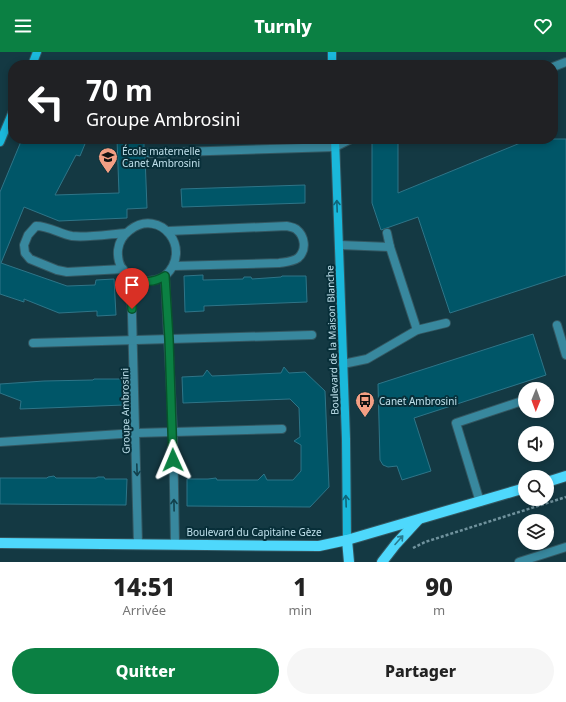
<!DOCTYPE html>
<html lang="fr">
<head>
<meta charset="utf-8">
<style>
  body { margin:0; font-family:"Noto Sans",sans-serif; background:#f6f6f6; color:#222; height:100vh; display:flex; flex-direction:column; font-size:15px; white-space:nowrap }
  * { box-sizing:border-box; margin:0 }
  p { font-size:13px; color:#767676 }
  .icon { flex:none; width:22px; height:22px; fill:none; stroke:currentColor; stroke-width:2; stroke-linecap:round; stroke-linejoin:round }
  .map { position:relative; height:510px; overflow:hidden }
  .side { display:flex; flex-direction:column; background:#fff; flex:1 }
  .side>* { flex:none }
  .guide { position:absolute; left:8px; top:8px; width:550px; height:84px; border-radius:16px; box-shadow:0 2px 6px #0003; background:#202124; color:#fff; overflow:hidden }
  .needle { width:26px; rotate:181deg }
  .controls { position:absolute; left:518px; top:330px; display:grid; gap:8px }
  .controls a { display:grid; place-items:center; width:36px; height:36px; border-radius:50%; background:#fff; box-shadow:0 2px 6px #0003; font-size:20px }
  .pin { position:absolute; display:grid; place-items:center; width:34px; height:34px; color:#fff; margin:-41px -17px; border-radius:50% 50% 50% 0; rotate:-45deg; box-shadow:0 0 4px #0007 }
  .pin .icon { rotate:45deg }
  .me { position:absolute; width:44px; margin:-22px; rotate:359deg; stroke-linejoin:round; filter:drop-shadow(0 0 3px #0008) }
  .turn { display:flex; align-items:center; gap:14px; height:84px; padding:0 12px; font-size:18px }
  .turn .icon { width:52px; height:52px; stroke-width:2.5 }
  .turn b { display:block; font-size:28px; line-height:34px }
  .eta { display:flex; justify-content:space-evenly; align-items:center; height:68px; text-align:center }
  .eta b { font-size:24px; font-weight:800; line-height:28px }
  .button { display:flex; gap:8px; margin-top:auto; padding:8px 12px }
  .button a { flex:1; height:46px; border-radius:24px; background:#0b8043; color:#fff; font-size:16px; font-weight:800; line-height:46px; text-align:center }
  .button a+a { background:#f6f6f6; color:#222 }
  header { display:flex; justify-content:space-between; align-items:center; height:52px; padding:0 12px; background:#0b8043; color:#fff; font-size:18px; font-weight:800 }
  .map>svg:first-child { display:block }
  .building { fill:#005668; stroke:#2e7588 }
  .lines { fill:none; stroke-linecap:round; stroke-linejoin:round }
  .lane-casing { stroke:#335761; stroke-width:10 }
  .secondary-casing { stroke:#335761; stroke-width:10 }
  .primary-casing { stroke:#335761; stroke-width:12 }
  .path { stroke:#70929d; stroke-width:2.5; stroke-dasharray:3 2; stroke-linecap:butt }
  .lane { stroke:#38889e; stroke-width:8 }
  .secondary { stroke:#1ab8db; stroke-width:8 }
  .primary { stroke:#4ed8fc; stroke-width:10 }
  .oneway { stroke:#0f667a }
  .oneway2 { stroke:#12414d }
  .oneway3 { stroke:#287b91 }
  .route-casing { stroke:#07532c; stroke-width:10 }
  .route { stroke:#0b8043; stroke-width:7 }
  .labels { text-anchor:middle; stroke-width:4; stroke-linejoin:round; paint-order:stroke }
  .poi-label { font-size:10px; fill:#c0e1ec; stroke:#082f39; text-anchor:start }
  .street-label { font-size:10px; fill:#c0e1ec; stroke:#082f39 }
</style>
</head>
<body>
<header><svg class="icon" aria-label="menu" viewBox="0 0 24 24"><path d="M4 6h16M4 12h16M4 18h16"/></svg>Turnly<svg class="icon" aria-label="heart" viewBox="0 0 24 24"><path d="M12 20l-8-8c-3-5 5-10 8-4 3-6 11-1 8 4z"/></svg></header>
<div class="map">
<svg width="566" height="510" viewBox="0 0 566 510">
  <rect width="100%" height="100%" fill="#143943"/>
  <g class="building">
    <polygon points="22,87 87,87 80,104 76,103 55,143 119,141 117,87 144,87 144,101 145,104 147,156 127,157 127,166 59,169 24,155 1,211 67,234 95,233 96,228 114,227 116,263 97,264 97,259 59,261 24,247 24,250 0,242 0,140"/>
    <polygon points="372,87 398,87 398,141 530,87 566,87 566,223 450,261 418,165 381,178 372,151"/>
    <polygon points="305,133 305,151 182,155 181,137"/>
    <polygon points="203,223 203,228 243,227 244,225 251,225 252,227 281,225 282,224 306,224 307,250 204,254 204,259 185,260 184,224"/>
    <polygon points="533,282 546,323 414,366 431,419 402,428 397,414 388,415 383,413 380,408 378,332"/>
    <polygon points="284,315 289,321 305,320 325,339 329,435 310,455 187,454 187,427 208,427 216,426 217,428 258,428 264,422 267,428 293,428 301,419 301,393 294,389 300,385 299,356 290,347 183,351 182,325 203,324 207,318 212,324 281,321"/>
    <polygon points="94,327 123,327 124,353 20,357 21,349 0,341 0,332 44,329 93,328"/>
    <polygon points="54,424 56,426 96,426 98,425 104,425 105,427 127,427 126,453 0,452 0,426 47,426 48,425"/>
  </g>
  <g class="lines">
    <defs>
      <g id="lane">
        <polyline points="553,15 566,10"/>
        <polyline points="149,101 335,95 351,87"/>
        <path d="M168,179l119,-5c3,1 6,1 9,3 9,7 11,21 2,29 -6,4 -13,4 -19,5l-105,3"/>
        <polyline points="387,181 390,195 417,278"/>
        <polyline points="339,193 390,195"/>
        <path d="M123,217l-56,3 -10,-2 -27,-11 -5,-6 -1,-8 4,-10 8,-9c13,0 24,8 36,10 14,2 39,-2 54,-3"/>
        <path d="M165,224c-21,12 -49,2 -47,-26 1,-8 5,-15 12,-20 30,-23 64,19 35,46l8,156 2,112"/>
        <polyline points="131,225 138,492"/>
        <polyline points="557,273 566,303"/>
        <polyline points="33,291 312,283"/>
        <polyline points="343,312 367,307 417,278 446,271"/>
        <polyline points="0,390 136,381 282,377"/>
        <polyline points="480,450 456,371 525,348"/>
        <polyline points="519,510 566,495"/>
      </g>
      <g id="secondary">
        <polyline points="332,0 332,13"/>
        <polyline points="32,13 37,0"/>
        <polyline points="335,87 346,387 347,488"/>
        <polyline points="0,90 13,59"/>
      </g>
      <g id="primary">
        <polyline points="547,430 566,424"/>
        <polyline points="347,488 349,510"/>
        <polyline points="0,491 319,494 347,488 525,436"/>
        <polyline points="382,510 396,492 418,468"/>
      </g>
    </defs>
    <use href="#lane" class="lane-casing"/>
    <use href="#secondary" class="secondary-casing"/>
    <use href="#primary" class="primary-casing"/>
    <polyline class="path" points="413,496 425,490 566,445"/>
    <use href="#lane" class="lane"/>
    <use href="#secondary" class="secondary"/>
    <use href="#primary" class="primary"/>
  </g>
  <defs><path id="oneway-shaft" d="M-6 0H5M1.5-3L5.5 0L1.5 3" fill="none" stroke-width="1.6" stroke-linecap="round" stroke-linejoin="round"/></defs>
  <g class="oneway">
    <use href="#oneway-shaft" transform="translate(337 154) rotate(-92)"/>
    <use href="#oneway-shaft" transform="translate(346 449) rotate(-92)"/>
  </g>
  <g class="oneway2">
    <use href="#oneway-shaft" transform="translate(137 418) rotate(88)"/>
    <use href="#oneway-shaft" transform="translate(174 453) rotate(-91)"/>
  </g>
  <use class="oneway3" href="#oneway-shaft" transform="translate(399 488) rotate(-48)"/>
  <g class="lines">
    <defs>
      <path id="route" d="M132,257v-32c12,6 21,6 33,-1l4,63 4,121"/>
    </defs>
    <use href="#route" class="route-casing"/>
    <use href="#route" class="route"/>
  </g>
  <defs>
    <symbol id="school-pin" viewBox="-11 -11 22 30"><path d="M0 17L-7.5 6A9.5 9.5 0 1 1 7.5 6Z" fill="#f39f84" stroke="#082f39"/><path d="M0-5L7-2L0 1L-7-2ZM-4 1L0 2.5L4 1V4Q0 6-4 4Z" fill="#111"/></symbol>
    <symbol id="bus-pin" viewBox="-11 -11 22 30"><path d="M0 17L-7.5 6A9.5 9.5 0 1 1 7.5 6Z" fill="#f39f84" stroke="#082f39"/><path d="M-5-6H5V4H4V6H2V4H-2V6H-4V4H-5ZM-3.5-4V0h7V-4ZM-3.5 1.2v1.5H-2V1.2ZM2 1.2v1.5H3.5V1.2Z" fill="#111"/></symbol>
  </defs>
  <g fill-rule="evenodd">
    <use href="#school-pin" x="97" y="94" width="22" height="30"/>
    <use href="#bus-pin" x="354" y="338" width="22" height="30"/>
  </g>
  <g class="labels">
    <g class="poi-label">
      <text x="122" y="103">École maternelle<tspan x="122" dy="12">Canet Ambrosini</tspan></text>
      <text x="379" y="353">Canet Ambrosini</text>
    </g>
    <g class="street-label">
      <text transform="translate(332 288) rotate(-92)" y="4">Boulevard de la Maison Blanche</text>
      <text transform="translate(125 359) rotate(-91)" y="4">Groupe Ambrosini</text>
      <text x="254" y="484">Boulevard du Capitaine Gèze</text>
    </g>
  </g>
</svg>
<div class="controls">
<a><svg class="needle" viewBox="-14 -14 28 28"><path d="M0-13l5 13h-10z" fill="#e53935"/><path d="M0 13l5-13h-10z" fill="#767676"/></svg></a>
<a><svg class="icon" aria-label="sound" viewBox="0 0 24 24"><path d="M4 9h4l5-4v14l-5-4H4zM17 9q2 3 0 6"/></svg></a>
<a><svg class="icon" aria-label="search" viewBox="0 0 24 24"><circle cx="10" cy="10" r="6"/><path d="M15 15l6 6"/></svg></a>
<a><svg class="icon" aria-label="layers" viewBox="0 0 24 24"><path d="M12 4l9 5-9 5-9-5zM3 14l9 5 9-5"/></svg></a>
</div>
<div class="pin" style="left:132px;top:257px;background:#d93025"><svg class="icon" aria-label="arrive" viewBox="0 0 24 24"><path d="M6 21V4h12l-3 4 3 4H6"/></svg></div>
<svg class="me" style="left:173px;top:408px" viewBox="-20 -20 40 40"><path d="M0-17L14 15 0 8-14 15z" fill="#0b8043" stroke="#fff" stroke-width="4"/></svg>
<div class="guide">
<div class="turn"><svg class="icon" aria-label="left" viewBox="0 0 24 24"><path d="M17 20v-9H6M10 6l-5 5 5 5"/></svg><div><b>70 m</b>Groupe Ambrosini</div></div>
</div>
</div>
<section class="side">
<div class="eta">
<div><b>14:51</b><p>Arrivée</p></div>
<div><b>1</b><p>min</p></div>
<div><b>90</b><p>m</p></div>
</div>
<div class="button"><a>Quitter</a><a>Partager</a></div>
</section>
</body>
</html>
